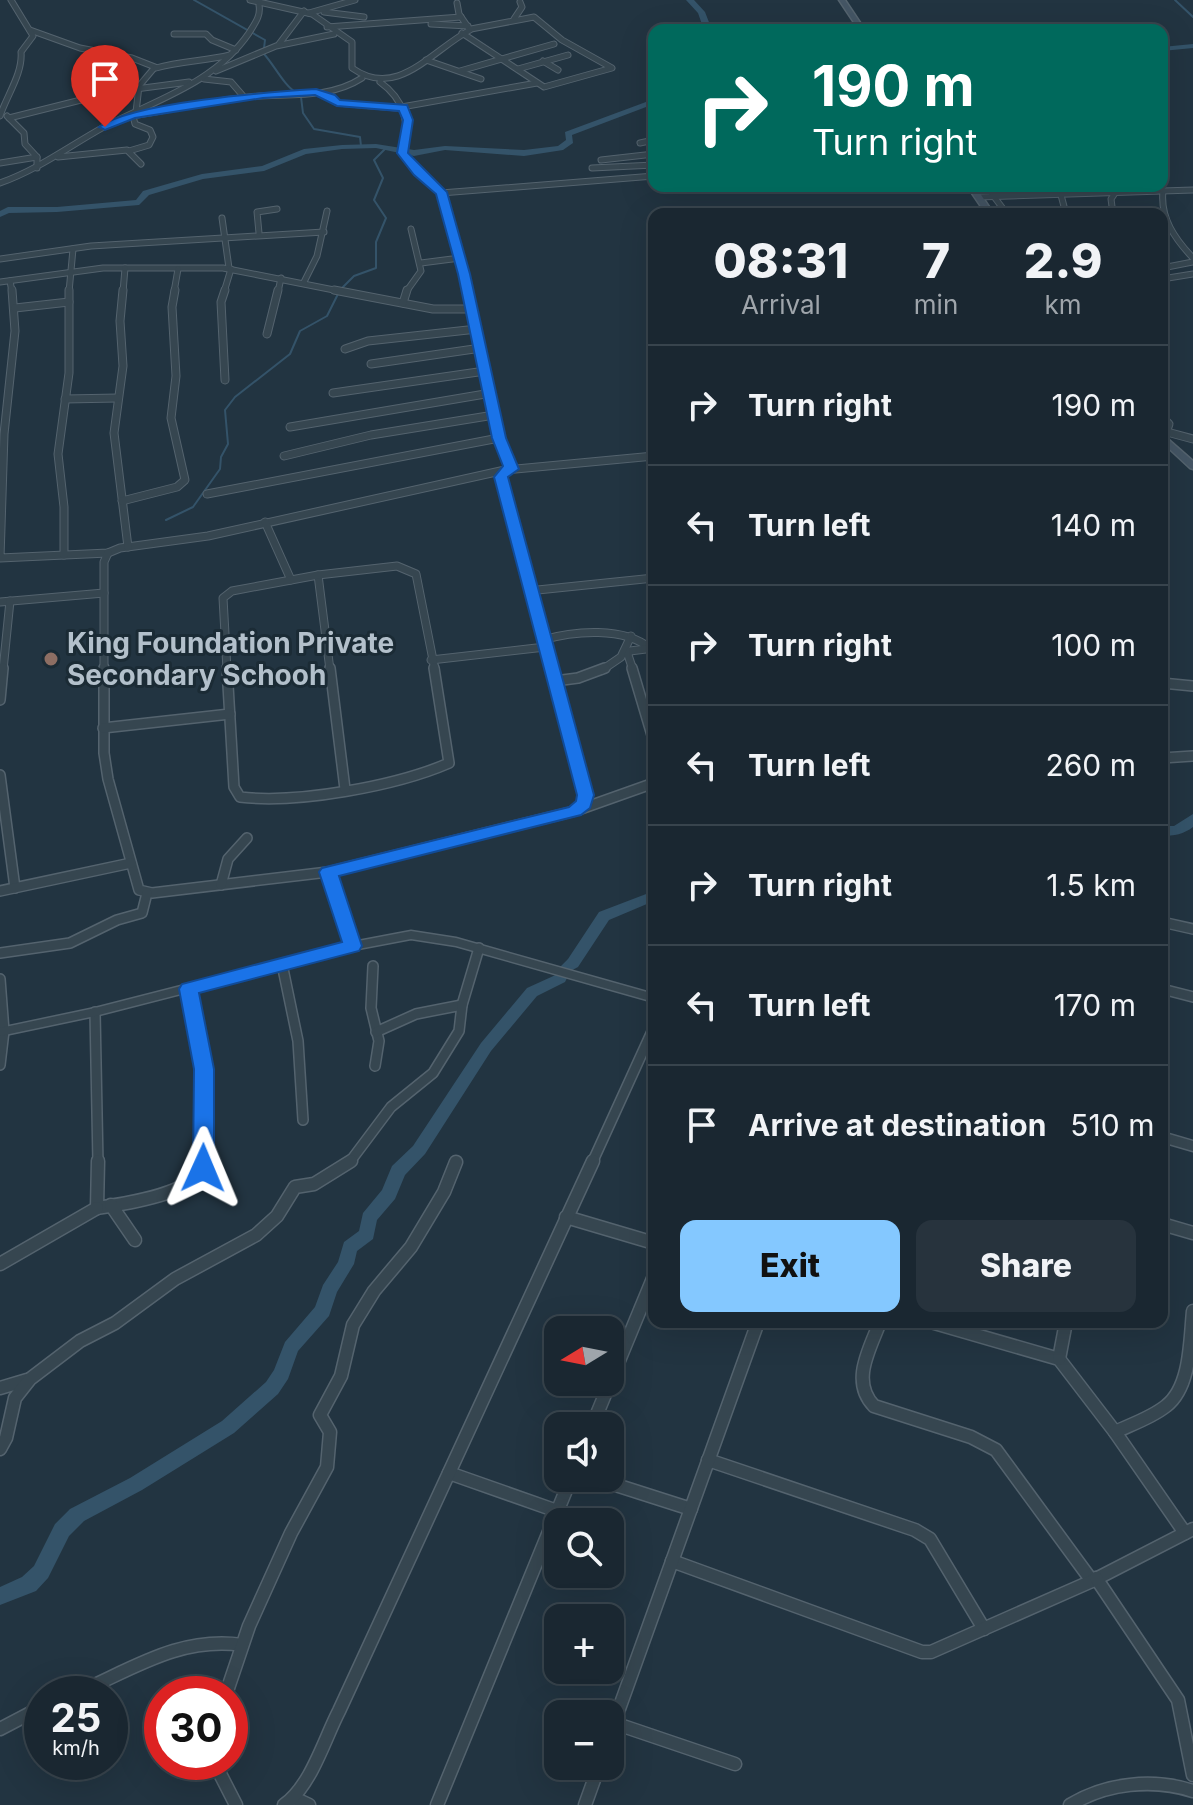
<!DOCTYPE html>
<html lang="en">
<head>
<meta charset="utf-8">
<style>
  body { margin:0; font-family:Inter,sans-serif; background:#27333d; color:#f1f3f6; height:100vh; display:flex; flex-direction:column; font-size:30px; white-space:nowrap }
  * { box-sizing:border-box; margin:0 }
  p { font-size:26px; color:#9fa5ab }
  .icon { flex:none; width:44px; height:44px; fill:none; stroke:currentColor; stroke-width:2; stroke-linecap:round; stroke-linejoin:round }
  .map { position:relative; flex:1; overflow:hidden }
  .drawer { position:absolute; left:648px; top:208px; width:520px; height:1120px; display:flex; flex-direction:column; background:#1a2731; border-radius:16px; box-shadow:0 8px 32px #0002,0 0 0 2px #38444d }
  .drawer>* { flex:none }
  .hud { position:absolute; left:648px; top:24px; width:520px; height:168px; border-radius:16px; box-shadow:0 8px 32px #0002,0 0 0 2px #38444d; background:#00695c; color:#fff; overflow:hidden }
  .needle { width:52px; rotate:260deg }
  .fabs { position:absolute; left:544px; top:1316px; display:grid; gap:16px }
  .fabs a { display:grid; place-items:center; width:80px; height:80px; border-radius:16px; background:#1a2731; box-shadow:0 8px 32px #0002,0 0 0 2px #38444d; font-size:40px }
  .speed { position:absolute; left:24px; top:1676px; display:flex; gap:16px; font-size:40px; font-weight:700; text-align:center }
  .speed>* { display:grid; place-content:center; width:104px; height:104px; border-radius:50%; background:#1a2731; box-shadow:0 8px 32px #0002,0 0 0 2px #38444d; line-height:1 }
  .speed small { font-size:20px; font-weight:400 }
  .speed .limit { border:12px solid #d22; background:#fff; color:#111 }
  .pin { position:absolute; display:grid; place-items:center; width:68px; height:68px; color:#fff; margin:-82px -34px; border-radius:50% 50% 50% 0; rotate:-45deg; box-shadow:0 0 8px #0007 }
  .pin .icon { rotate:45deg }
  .me { position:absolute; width:88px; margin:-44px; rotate:1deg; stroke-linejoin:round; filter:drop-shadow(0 0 6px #0008) }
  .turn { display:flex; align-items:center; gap:28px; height:168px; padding:0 32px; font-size:36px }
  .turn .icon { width:104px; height:104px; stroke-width:2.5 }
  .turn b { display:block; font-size:56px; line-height:68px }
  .eta { display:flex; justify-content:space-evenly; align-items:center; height:136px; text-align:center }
  .eta b { font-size:48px; font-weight:800; line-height:56px }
  .button { display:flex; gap:16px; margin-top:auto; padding:16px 32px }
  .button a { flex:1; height:92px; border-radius:16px; background:#84c8ff; color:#111; font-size:32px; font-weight:800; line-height:92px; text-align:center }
  .button a+a { background:#27333d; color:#f1f3f6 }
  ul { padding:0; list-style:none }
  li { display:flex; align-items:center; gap:24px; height:120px; padding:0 32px; border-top:2px solid #38444d }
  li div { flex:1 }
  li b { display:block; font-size:30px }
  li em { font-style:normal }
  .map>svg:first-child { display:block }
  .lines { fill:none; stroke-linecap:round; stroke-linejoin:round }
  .stream { stroke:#345369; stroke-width:2 }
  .river { fill:#345369; fill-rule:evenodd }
  .minor-far3-casing { stroke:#54636e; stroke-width:7 }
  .minor-far2-casing { stroke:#54636e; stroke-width:9 }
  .minor-far1-casing { stroke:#54636e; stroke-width:12 }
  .minor-casing { stroke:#54636e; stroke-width:15 }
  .tertiary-casing { stroke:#54636e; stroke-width:3 }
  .secondary-casing { stroke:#54636e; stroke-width:3 }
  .minor-far3 { stroke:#364650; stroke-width:5 }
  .minor-far2 { stroke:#364650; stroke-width:7 }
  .minor-far1 { stroke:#364650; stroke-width:9 }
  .minor { stroke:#364650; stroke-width:12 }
  .tertiary { fill:#364650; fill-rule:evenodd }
  .secondary { fill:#445564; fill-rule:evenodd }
  .route { fill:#1a73e8; stroke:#114b97; stroke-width:2 }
  .education-dot { fill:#8d6e63; stroke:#1b2b35; stroke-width:3 }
  .labels { text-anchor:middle; stroke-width:6; stroke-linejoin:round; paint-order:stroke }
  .poi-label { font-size:28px; font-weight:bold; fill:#b3c0cb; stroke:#1b2b35; text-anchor:start }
</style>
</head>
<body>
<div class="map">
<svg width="1193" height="1805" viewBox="0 0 1193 1805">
  <rect width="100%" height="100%" fill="#223441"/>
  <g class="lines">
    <g class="stream">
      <polyline points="194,0 265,40 264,48"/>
      <polyline points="1175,0 1193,17"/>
      <path d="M264,54c11,12 20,32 33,39"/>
      <polyline points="301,97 303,113 314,129 360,137 361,146"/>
      <polyline points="343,287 354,276 376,268 376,242 386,218 374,200 383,178 374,160 386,148"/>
      <polyline points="166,520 193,507 220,469 221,457 228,444 225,410 235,397 290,354 300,331 327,316 338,294"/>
    </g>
    <g class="river">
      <polygon points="686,0 694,0 705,12 712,30 704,30 698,13"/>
      <polygon points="1193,44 1193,48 1162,51 1162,47"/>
      <polygon points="654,99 654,104 572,135 573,143 563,150 524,156 445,150 414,156 376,148 342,149 306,154 264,171 203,179 149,195 139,205 57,212 9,213 0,217 0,211 8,207 57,207 136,200 143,191 202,174 262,166 304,149 342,145 376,144 414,150 445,146 524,150 558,146 566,140 565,132"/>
      <path d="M1193,814v13c-9,7 -19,9 -31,9v-10h12z"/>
      <polygon points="654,891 654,901 609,920 578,967 565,974 567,978 565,982 537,996 491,1051 425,1154 405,1175 395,1199 377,1220 373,1239 357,1251 354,1264 337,1292 329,1316 298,1351 288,1379 278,1394 234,1433 142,1490 84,1521 69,1536 48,1578 36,1591 0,1605 0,1587 22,1577 34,1566 55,1524 70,1509 130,1478 222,1421 266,1382 274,1370 285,1342 315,1307 323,1285 338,1262 344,1242 359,1231 363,1213 382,1190 392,1166 413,1146 481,1043 527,988 560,973 558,969 568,959 599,912"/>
    </g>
    <defs>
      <g id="minor-far3">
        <path d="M250,0l62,14 40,28v26c45,32 79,-17 118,-38l-11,-16 -2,-11"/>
        <polyline points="324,12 364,17"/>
        <polyline points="309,13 355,0"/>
        <polyline points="514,19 522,7 520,2"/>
        <polyline points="431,24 468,26"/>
        <polyline points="327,27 461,17"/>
        <polyline points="30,30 80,48 132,58 155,67 139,86 136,112"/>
        <polyline points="462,33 544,87 612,68 562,40 534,17 471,29"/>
        <polyline points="174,34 206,34 212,40 236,50"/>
        <polyline points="279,44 304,11"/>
        <polyline points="426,60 481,79"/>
        <polyline points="543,61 558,70"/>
        <path d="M156,68c25,-7 49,-7 74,-13"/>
        <polyline points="518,69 568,55"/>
        <polyline points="216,71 276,46 334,34"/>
        <polyline points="460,71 554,44"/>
        <polyline points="204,79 231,82 244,97"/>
        <path d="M380,82c25,18 31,42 22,71l16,20 24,19"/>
        <polyline points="316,92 332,97 337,103 396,108 537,83"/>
        <path d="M138,115c37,-6 73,-14 110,-18 38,-4 80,3 114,-19"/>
        <path d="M0,116c7,-21 23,-43 21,-64l12,-16 -22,-36"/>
        <polyline points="7,116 24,133 25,144 37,157 37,168"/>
        <polyline points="9,118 113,92 189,82"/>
        <polyline points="640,143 654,140"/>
        <polyline points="129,151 149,145 153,137 150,130 135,124 133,116"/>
        <polyline points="58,157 127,150 141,164"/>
        <polyline points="601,160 654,154"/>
        <polyline points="0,163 37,157"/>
        <polyline points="592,168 654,165"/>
        <path d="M0,183c37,-13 68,-36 102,-55 53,-28 112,-44 147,-95 6,-10 12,-17 10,-28"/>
        <polyline points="986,186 1007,214"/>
        <path d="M1163,191c-3,27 12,48 30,67"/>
        <polyline points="1061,195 1066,214"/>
        <polyline points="978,197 1193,190"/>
        <polyline points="1113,214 1111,199 1115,193"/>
        <polyline points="222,218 229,268"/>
        <polyline points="259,233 257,212 277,209"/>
        <polyline points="0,259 91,246 324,232"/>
        <polyline points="421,263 460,258"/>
        <polyline points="1162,268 1193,262"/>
        <polyline points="1162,279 1193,274"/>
        <polyline points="10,281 12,292"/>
        <polyline points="0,282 103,268 223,268 344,292"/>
        <polyline points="304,282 317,256 327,211"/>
        <polyline points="69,292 73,249"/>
        <polyline points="123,292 125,268"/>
        <polyline points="174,292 178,269"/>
        <polyline points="224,292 231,269"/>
        <polyline points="278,292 281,278"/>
        <polyline points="406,292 421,271 411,229"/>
        <polyline points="468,292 441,193 654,176"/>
      </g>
      <g id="minor-far2">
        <polyline points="12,290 15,331 4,434 0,558 108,553 120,548 208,536 505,470 654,456"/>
        <polyline points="123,290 120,321 123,366 114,433 128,547"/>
        <polyline points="225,290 221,302 225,380"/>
        <polyline points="334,290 433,309 473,309"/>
        <polyline points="468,290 499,438 512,469"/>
        <polyline points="403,303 407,290"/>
        <polyline points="15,308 69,302"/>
        <polyline points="267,334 278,290"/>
        <polyline points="345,349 368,341 477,329"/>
        <polyline points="371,364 481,348"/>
        <polyline points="333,393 485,371"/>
        <polyline points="65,399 118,398"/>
        <polyline points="1162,417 1169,424 1165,436"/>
        <polyline points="290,427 491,393"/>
        <polyline points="1167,432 1193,439"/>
        <polyline points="284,456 371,435 494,415"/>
        <polyline points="505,470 501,477 551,670"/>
        <polyline points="207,494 499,438"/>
        <polyline points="122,501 177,487 185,480 171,418 176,376 172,307 175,290"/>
        <polyline points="265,522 291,580"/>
        <polyline points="64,555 64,507 58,454 69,373 69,290"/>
        <polyline points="318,575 330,670"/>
        <polyline points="528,591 654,578"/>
        <polyline points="0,602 104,593"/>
        <path d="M542,640c32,-9 82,-14 109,9"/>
        <polyline points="431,660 545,647"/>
        <polyline points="3,670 10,601"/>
        <polyline points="104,670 104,562 108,553"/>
        <polyline points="227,670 223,598 232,591 318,575 397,566 416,574 435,670"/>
        <polyline points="602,670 621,657 631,636"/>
        <polyline points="633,670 628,655 630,651 654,648"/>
      </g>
      <g id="minor-far1">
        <polyline points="104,668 104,753 108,779 139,890 152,893 328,872 575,811 584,804 586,795 550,668"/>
        <path d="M227,668l7,119 6,10c57,7 156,-11 209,-34l-15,-95"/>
        <polyline points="330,668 345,789"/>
        <polyline points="632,668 654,742"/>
        <polyline points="555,681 578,678 605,668"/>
        <polyline points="1162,683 1193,686"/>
        <polyline points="0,700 3,668"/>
        <polyline points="103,728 230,714"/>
        <polyline points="1162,758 1193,756"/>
        <polyline points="0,775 15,888"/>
        <polyline points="1162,801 1162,836"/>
        <polyline points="578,810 654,783"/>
        <polyline points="328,872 353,946"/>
        <polyline points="221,885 228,859 247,838"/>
        <polyline points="0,891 131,863"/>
        <polyline points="1162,922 1193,929"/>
        <polyline points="0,953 70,943 117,920 142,913 147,893"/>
        <polyline points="282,964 298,1041 303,1120"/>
        <polyline points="373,966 371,1008 379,1041 375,1066"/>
        <polyline points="0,979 4,1031 0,1065"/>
        <polyline points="189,989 204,1069 203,1163"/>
        <polyline points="1162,989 1193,997"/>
        <polyline points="95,1012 98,1163"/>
        <polyline points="376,1032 416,1014 462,1005"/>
        <polyline points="349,1163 391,1107 433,1073 459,1031 462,1005 479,948"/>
        <polyline points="592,1163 654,1027"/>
      </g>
      <g id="minor">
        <path d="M98,1161l-1,47c25,-4 106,-14 106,-47"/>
        <polyline points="111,1205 135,1240"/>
        <polyline points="566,1217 654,1243"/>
        <polyline points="1162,1224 1193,1233"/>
        <polyline points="0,1264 97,1208"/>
        <path d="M880,1322c-10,27 -30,59 -6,84l97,31 25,13 96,131"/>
        <polyline points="931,1322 1059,1359 1115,1432 1185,1533"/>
        <polyline points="1059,1359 1066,1322"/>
        <polyline points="0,1388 27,1380"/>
        <polyline points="592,1426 654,1276"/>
        <path d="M1115,1432c17,-8 36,-14 51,-26 25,-19 24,-66 27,-95"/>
        <polyline points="0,1449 6,1438 15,1398 30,1379 80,1341 115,1323 175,1279 256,1235 277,1216 295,1187 314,1184 351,1161"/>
        <polyline points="708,1460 915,1530 930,1539 984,1629"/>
        <polyline points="449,1473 557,1511"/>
        <polyline points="594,1478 691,1509"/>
        <polyline points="672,1561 922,1652 931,1652 1092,1581 1193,1529"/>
        <polyline points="1096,1578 1178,1700 1193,1775"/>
        <path d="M75,1694c56,-24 104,-58 167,-49"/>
        <polyline points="226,1694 249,1626 291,1533 327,1467 330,1432 320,1415 341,1376 353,1325 374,1291 411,1247 444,1192 456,1162"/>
        <polyline points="614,1723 735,1764"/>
        <polyline points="0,1729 42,1707"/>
        <polyline points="610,1734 758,1322"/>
        <polyline points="214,1762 236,1805"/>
        <polyline points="294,1798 309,1805"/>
        <path d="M284,1805c27,-19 40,-65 55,-94l254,-550"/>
        <polyline points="437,1805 571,1478"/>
        <polyline points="585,1805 599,1766"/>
        <path d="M1070,1805c36,-22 83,-27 123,-14"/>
      </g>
      <g id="tertiary">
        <polygon points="411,931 456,938 654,994 654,1002 456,946 411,939 353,950 95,1016 0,1036 0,1028 95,1008 353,942"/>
        <polygon points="1162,1132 1193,1141 1193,1151 1162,1142"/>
      </g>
      <g id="secondary">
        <polygon points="839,0 845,0 865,30 859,30"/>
        <polygon points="967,186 975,186 994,214 986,214"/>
        <polygon points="1162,434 1193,461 1193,469 1190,468 1162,442"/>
      </g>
    </defs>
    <use href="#minor-far3" class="minor-far3-casing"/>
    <use href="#minor-far2" class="minor-far2-casing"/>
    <use href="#minor-far1" class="minor-far1-casing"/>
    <use href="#minor" class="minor-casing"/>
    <use href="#tertiary" class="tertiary-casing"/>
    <use href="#secondary" class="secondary-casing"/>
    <use href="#minor-far3" class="minor-far3"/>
    <use href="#minor-far2" class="minor-far2"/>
    <use href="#minor-far1" class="minor-far1"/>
    <use href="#minor" class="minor"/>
    <use href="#tertiary" class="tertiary"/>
    <use href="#secondary" class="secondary"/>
  </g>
  <path class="route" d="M316,89l19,6 5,5 67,5 6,15 -5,33 39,39 23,82 36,164 13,31 -11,8 86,318 -4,13 -9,7 -242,61 23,70 -3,5 -160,42 15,76v99l-3,6 -8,2 -7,-2 -3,-6 1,-99 -15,-80 3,-5 160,-42 -23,-70 3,-4 247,-61 7,-6 1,-6 -83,-318 9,-11 -11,-28 -34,-164 -22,-80 -22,-19 -17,-22 6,-33 -4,-9 -62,-5 -22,-11 -52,3 -128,20 -30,12 -6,-3c34,-25 171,-35 217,-38z"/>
  <circle class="education-dot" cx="51" cy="659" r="8"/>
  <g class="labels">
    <g class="poi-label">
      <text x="67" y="653">King Foundation Private<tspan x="67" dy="32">Secondary Schooh</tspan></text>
    </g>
  </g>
</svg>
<div class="fabs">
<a><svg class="needle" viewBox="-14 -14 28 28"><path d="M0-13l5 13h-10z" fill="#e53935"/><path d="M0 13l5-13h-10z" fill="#9fa5ab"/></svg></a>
<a><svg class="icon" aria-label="sound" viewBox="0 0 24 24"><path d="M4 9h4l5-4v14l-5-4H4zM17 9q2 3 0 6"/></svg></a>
<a><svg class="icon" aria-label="search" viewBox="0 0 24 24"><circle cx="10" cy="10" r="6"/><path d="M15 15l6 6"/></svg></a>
<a>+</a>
<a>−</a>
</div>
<div class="speed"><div>25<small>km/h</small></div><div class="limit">30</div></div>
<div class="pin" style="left:105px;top:127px;background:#d93025"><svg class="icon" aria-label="arrive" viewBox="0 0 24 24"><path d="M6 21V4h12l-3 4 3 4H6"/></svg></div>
<svg class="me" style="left:203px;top:1168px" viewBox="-20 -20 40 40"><path d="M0-17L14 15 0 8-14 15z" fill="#1a73e8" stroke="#fff" stroke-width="4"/></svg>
<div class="hud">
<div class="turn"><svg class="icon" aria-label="right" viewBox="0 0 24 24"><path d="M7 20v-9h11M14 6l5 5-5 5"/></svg><div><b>190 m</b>Turn right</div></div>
</div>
<section class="drawer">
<div class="eta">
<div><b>08:31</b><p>Arrival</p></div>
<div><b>7</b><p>min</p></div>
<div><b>2.9</b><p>km</p></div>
</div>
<ul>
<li><svg class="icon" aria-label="right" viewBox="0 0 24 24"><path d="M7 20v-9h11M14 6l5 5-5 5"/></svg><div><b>Turn right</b></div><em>190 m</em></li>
<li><svg class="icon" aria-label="left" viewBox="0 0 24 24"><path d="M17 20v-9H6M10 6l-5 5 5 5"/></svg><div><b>Turn left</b></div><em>140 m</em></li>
<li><svg class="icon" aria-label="right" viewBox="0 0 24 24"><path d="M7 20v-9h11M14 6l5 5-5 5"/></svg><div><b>Turn right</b></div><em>100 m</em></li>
<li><svg class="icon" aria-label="left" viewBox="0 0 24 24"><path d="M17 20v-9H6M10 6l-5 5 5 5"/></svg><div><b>Turn left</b></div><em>260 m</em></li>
<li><svg class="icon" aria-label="right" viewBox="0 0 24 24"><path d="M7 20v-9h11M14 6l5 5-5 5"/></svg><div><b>Turn right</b></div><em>1.5 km</em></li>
<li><svg class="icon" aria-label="left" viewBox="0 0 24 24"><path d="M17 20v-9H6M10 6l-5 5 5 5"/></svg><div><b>Turn left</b></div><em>170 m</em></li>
<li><svg class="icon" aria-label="arrive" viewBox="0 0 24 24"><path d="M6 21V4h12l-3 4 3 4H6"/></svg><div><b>Arrive at destination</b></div><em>510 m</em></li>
</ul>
<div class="button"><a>Exit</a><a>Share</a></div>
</section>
</div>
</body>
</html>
